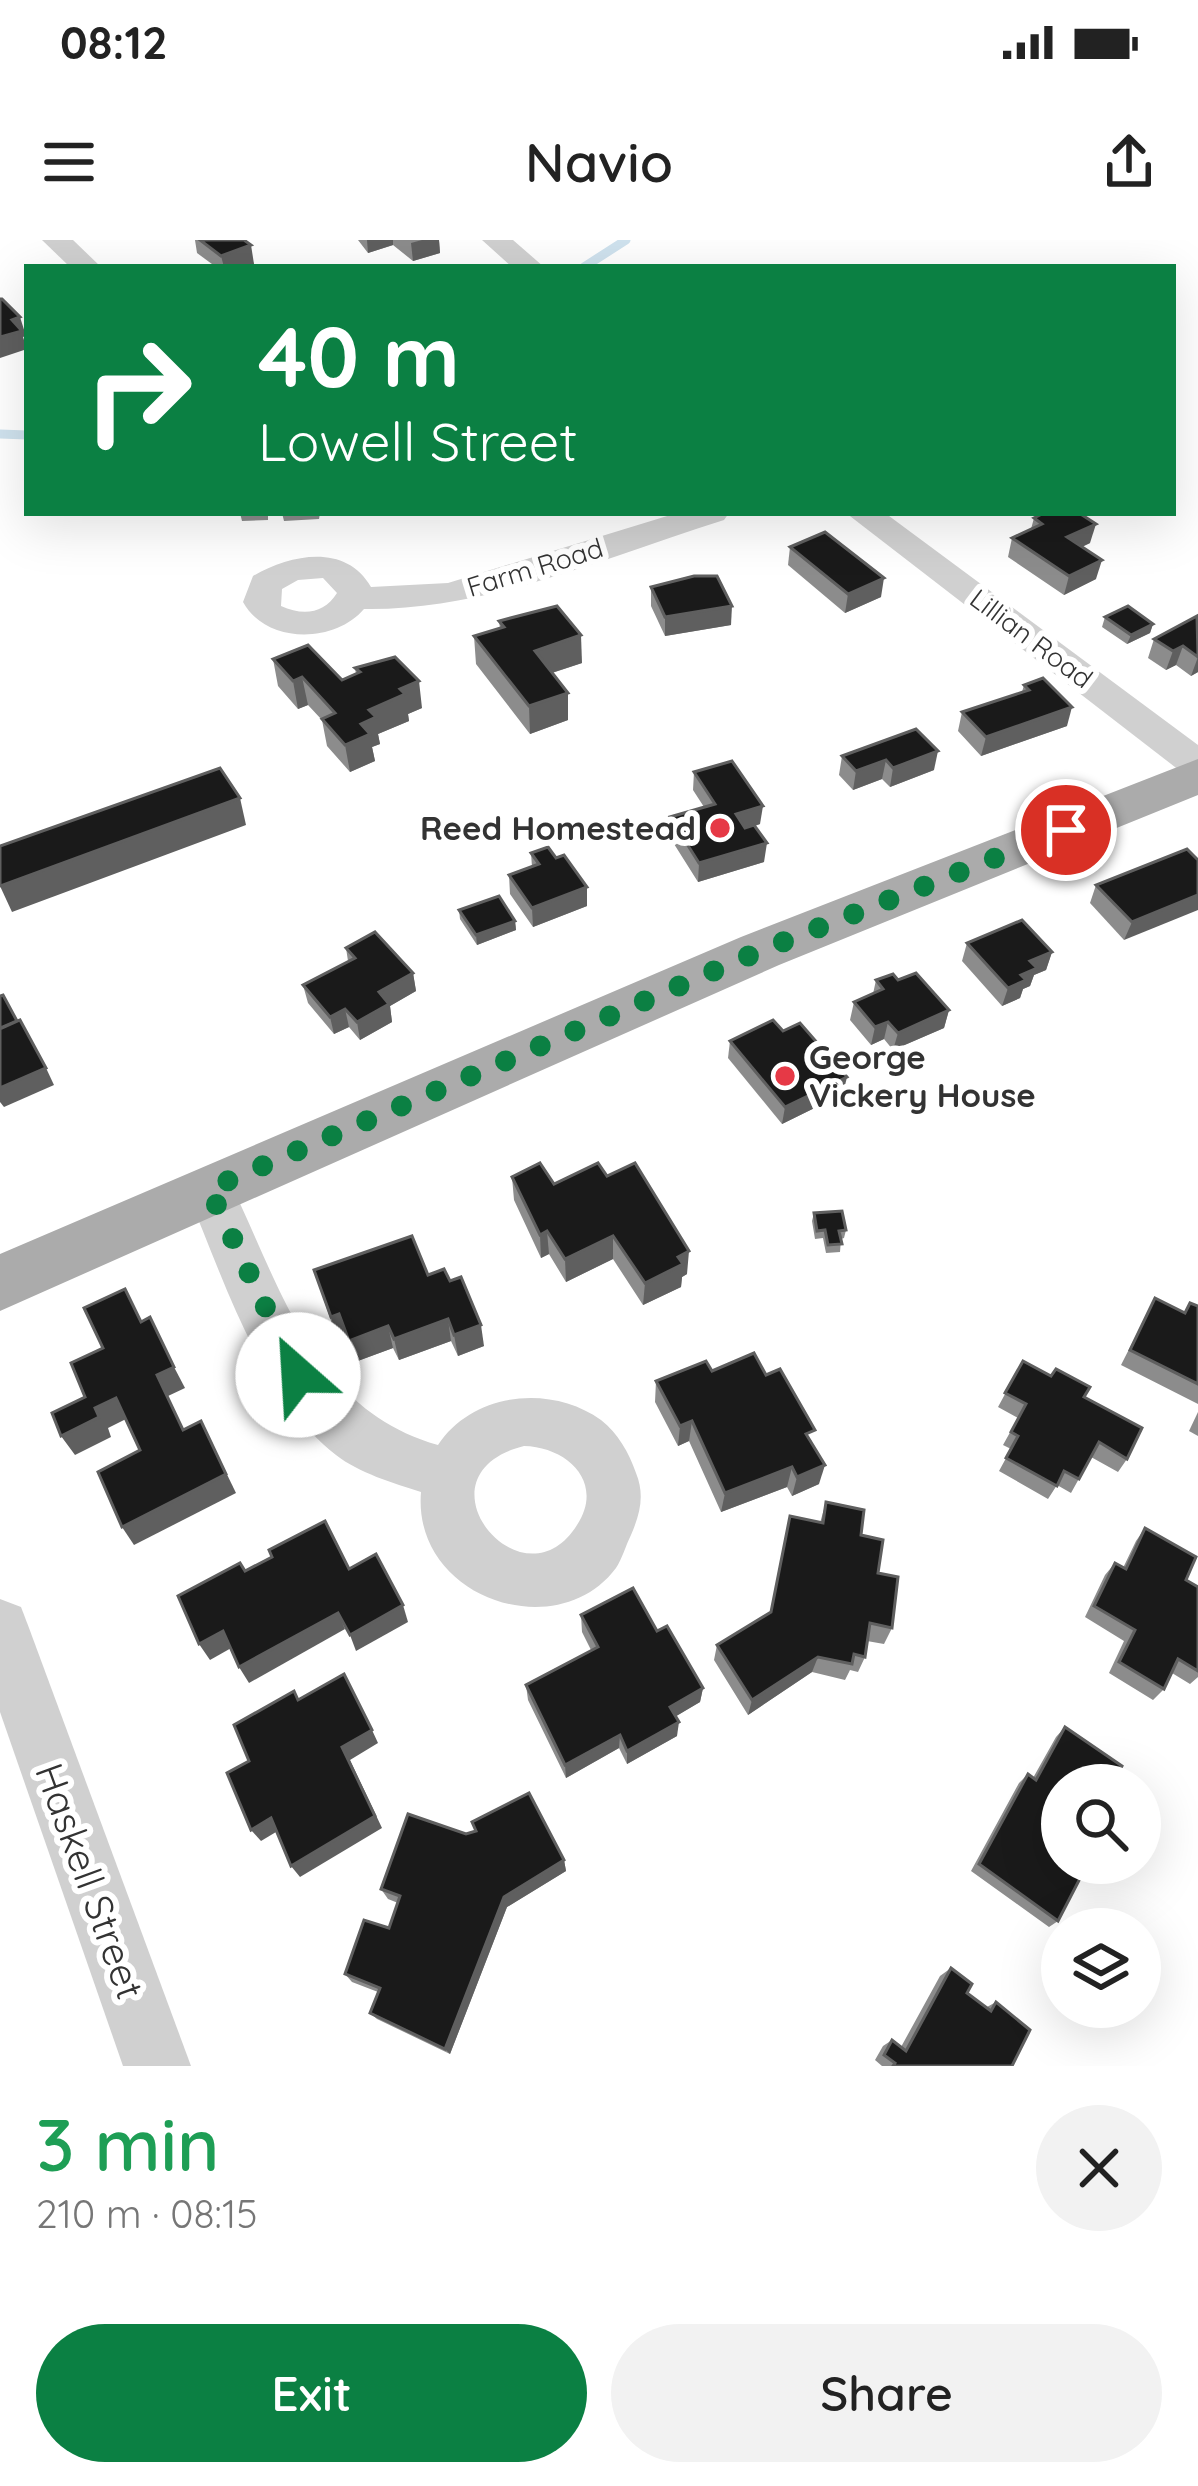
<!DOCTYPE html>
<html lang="en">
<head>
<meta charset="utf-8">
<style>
  body { margin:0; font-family:Quicksand,sans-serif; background:#f2f2f2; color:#222; height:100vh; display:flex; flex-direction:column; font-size:45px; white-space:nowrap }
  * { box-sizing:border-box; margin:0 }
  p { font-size:39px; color:#767676 }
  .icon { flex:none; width:66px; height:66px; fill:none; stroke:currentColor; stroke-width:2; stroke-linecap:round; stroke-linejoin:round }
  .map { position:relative; height:1826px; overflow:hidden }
  .panel { display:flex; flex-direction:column; background:#fff; flex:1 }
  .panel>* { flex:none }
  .banner { position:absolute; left:24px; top:24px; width:1152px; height:252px; border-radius:0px; box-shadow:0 12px 48px #0002; background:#0b8043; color:#fff; overflow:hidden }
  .fabs { position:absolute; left:1041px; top:1524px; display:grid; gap:24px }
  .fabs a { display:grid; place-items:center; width:120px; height:120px; border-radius:50%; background:#fff; box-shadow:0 12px 48px #0002; font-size:60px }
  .pin { position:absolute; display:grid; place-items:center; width:102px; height:102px; color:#fff; margin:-51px; border:6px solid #fff; border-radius:50%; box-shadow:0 3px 12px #0007 }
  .me { position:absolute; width:132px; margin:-66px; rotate:334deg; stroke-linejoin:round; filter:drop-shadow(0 0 9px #0008) }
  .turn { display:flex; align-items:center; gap:42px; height:252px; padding:0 36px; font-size:54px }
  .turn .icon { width:156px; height:156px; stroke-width:2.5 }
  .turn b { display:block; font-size:84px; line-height:102px }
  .round { display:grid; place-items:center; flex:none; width:126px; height:126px; border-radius:63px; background:#f2f2f2 }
  .headline { display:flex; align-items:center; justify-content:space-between; height:204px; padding:0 36px }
  h1 { font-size:72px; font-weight:600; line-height:90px; color:#1e9e55 }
  .button { display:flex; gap:24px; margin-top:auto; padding:24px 36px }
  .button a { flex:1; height:138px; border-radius:72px; background:#0b8043; color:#fff; font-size:48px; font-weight:600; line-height:138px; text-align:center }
  .button a+a { background:#f2f2f2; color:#222 }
  .status { display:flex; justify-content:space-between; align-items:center; height:84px; padding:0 60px; background:#fff; direction:ltr }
  .status svg { height:33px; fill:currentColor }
  header { display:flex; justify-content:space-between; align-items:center; height:156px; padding:0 36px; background:#fff; font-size:54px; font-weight:600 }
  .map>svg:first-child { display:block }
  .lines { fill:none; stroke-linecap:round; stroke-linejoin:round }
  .stream { stroke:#cfe2ee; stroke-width:9 }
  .minor { fill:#d0d0d0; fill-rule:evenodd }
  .major { fill:#ababab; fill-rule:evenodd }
  .wall { fill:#8c8c8c }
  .shaded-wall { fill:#5f5f5f }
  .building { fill:#1a1a1a; stroke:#5f5f5f; stroke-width:3 }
  .route { stroke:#0b8043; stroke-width:21; stroke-dasharray:0 37.8 }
  .poi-dot { fill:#e63946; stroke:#fff; stroke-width:4.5 }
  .labels { text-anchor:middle; stroke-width:12; stroke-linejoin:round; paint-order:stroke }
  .far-street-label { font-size:27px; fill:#333; stroke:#fff }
  .poi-label { font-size:33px; font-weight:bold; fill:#333; stroke:#fff; text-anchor:end }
  .near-street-label { font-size:39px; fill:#333; stroke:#fff }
</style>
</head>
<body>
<div class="status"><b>08:12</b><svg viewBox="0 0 49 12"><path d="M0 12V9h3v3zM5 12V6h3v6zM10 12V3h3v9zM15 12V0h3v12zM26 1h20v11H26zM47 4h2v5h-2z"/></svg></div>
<header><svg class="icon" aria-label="menu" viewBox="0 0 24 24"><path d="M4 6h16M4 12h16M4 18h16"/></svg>Navio<svg class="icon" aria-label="share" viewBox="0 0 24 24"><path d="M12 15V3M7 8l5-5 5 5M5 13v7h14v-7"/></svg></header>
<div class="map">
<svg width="1198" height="1826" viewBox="0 0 1198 1826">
  <rect width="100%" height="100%" fill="#fff"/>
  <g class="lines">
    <g class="stream">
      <polyline points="584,27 626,0"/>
      <polyline points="0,194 27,195"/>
    </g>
    <g class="minor">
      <polygon points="42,0 73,0 101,27 70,27"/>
      <polygon points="482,0 513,0 544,27 512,27"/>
      <path d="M677,273h52l-5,7c-116,36 -237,91 -360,89 -30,35 -98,35 -121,-7l10,-26c38,-22 93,-33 118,11l77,-4zM323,338l14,15c-13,21 -34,23 -56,13l1,-17 16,-9z"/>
      <polygon points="846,273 885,273 1198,505 1198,538 1184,534"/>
      <path d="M209,928l17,6c54,108 83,234 212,271 35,-53 113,-61 163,-25 17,13 28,33 35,53 9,22 4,41 -5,62 -5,10 -9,24 -15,33 -59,79 -204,30 -195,-76 -28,-9 -62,-19 -85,-37 -80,-64 -112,-178 -151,-267l7,-14zM524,1206c43,1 81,36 53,79 -54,87 -168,-50 -53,-79z"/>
      <polygon points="0,1359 21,1367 29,1388 191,1826 123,1826 0,1472"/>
    </g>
    <polygon class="major" points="1198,519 1198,555 779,725 0,1071 0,1014 741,697"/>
  </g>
  <g class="wall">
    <polygon points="195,0 244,0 254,24 245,27 216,27 197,13"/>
    <polygon points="358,0 439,0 440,13 413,21 393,5 368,13"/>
    <polygon points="240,273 268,273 268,280 242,281"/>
    <polygon points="282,273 320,273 319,279 284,281"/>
    <polygon points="1034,278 1090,303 1082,307 1096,339 1064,355 1008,317 1012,298 1031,289"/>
    <polygon points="790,307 881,357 845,373 788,325"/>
    <polygon points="651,347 731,385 665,396 651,366"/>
    <polygon points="1105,377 1153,384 1150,393 1127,404 1102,387"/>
    <polygon points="1198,377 1198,432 1191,436 1176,425 1166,430 1148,418 1154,399"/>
    <polygon points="499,381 582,423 552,433 568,453 568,480 530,494 476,424 474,396 500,388"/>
    <polygon points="273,419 342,440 356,434 355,428 422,468 408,474 409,481 378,494 380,504 372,507 375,521 350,532 327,506 322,480 308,465 298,469 278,446"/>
    <polygon points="1024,445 1067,486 981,516 958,491 962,472 1022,452"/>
    <polygon points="916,489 934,530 890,547 882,539 853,550 839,535 842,516"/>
    <polygon points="694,532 760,584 755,586 764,622 698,642 669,596 670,577 704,567 693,550"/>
    <polygon points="1187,609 1124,700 1090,663 1096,645"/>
    <polygon points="531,613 587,666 533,687 510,654 509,635 532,627"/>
    <polygon points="459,670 515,681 516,690 477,705 460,679"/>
    <polygon points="967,703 1052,712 1046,730 1034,735 1030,746 1023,749 1020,758 1002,766 962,721"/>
    <polygon points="346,708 413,733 416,751 390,766 392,782 360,800 349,787 334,794 308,763 303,745 348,721"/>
    <polygon points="876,740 898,740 949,770 944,788 893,810 884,799 871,805 850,780 854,762 873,754"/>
    <polygon points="730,801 843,854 782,884 728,818"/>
    <polygon points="607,936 687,1034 682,1037 681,1047 643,1065 613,1019 566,1042 549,1014 541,1018 514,960 512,937 554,944"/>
    <polygon points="814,973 846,990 844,998 841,999 840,1012 826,1013 823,998 815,999 812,981"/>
    <polygon points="314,1030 428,1035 484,1106 458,1116 451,1101 399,1120 393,1108 355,1122 345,1096 337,1099"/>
    <polygon points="1155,1058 1184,1072 1190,1063 1198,1066 1198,1164 1121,1125"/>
    <polygon points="1023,1121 1084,1157 1127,1219 1118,1232 1091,1217 1071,1253 1057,1245 1048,1259 999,1231 1011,1209 1003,1205 1018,1178 998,1167"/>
    <polygon points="712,1131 766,1135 812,1202 819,1244 792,1256 787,1247 721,1272 689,1201 678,1206 655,1162 656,1141"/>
    <polygon points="1198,1172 1198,1196 1189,1191"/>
    <polygon points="826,1262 861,1295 878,1333 892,1388 884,1404 867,1401 865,1417 858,1432 850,1430 845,1440 812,1432 748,1475 714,1420 717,1405 770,1373 790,1276 820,1283"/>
    <polygon points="1145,1288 1186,1340 1198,1347 1198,1437 1190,1444 1172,1433 1164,1449 1153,1460 1109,1433 1124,1401 1085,1377 1105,1335 1115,1323 1123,1328 1136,1301"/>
    <polygon points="581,1375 657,1391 703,1448 700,1462 676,1476 677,1496 627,1524 619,1508 566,1538 528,1460 526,1445 591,1410 582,1392"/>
    <polygon points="1065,1487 1058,1681 1049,1687 971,1631 1019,1543 1028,1534 1033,1538 1056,1497"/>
    <polygon points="472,1582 564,1620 566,1631 507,1667 450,1814 377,1779 370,1773 378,1752 352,1742 345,1734 389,1688 398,1663 388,1659 381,1649 466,1594 475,1591"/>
    <polygon points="951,1728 967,1753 987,1767 996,1762 1012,1826 882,1826 875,1820 883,1806 892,1800 901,1807 940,1736"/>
  </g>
  <g class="shaded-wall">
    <polygon points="367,0 393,0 393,5 368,13"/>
    <polygon points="422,0 439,0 440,13 413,21 411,3"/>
    <polygon points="251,5 254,24 245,27 224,27 221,16"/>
    <polygon points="20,77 26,96 23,97 27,109 0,118 0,97 12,80"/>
    <polygon points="1096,284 1090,303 1062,316 1067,297"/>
    <polygon points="1102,320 1096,339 1064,355 1069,336"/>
    <polygon points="884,338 881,357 845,373 848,354"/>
    <polygon points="732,366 731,385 665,396 665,377"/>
    <polygon points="1153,384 1150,393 1127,404 1131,395"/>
    <polygon points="581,395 582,423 536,438 535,411"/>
    <polygon points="1183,406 1176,425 1166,430 1173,411"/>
    <polygon points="1198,417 1198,432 1191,436"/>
    <polygon points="302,437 308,465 298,469 293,441"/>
    <polygon points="419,441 422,468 408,474 409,481 378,494 380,504 372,507 375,521 350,532 345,505 369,470 400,449"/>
    <polygon points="568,453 568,480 530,494 529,466"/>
    <polygon points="1072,467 1067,486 981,516 986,497"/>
    <polygon points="938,511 934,530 890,547 893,528"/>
    <polygon points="886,520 882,539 853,550 856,531"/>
    <polygon points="240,558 246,585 12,672 0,646"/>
    <polygon points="763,566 760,584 734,592 736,574"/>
    <polygon points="767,603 764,622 698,642 699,623"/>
    <polygon points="587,647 587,666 533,687 532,668"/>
    <polygon points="1198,655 1198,670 1124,700 1132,682"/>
    <polygon points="515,681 516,690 477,705 476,695"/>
    <polygon points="1052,712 1046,730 1034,735 1030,746 1023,749 1020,758 1002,766 1008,748 1021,735 1030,721"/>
    <polygon points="413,733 416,751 390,766 392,782 360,800 357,782 379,752"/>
    <polygon points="345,769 349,787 334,794 330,777"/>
    <polygon points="949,770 944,788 893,810 898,793"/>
    <polygon points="888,782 884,799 871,805 875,787"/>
    <polygon points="46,828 54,845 4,867 0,862 0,848"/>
    <polygon points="847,837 843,854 782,884 785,867"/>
    <polygon points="547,991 549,1014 541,1018 540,995"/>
    <polygon points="613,996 613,1019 566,1042 565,1019"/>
    <polygon points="689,1011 687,1034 682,1037 681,1047 643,1065 645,1043 678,1017"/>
    <polygon points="339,1074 345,1096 337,1099 331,1077"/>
    <polygon points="448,1079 451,1101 399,1120 394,1099"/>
    <polygon points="481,1085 484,1106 458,1116 454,1095"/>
    <polygon points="388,1086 393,1108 355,1122 349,1101"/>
    <polygon points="174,1127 185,1148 168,1156 157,1135"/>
    <polygon points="116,1158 128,1178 108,1188 111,1197 75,1215 61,1196 95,1168"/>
    <polygon points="201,1181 236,1253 134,1305 122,1287"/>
    <polygon points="692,1181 689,1201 678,1206 680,1186"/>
    <polygon points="825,1225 819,1244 792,1256 797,1237"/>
    <polygon points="792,1227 787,1247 721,1272 725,1253"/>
    <polygon points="403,1365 408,1382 356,1411 350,1395"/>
    <polygon points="338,1373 345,1389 249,1443 239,1427"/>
    <polygon points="223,1391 233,1407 210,1420 199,1404"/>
    <polygon points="818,1417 812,1432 748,1475 752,1460"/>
    <polygon points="703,1448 700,1462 668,1481 670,1467"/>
    <polygon points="679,1482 677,1496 627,1524 627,1511"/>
    <polygon points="372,1490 378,1503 350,1520 382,1588 300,1637 291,1626 342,1507"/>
    <polygon points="620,1495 619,1508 566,1538 565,1525"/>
    <polygon points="271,1578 281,1589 261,1601 251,1590"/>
    <polygon points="564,1620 566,1631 507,1667 450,1814 445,1809 504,1657"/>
  </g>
  <g class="building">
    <polygon points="200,0 244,0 251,5 221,16"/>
    <polygon points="0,59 2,59 20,77 12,80 22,91 0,97"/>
    <polygon points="1044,273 1079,273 1096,284 1067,297 1102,320 1069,336 1012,298 1042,284 1034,278"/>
    <polygon points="825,292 884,338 848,354 790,307"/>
    <polygon points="694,336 717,336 732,366 665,377 651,347"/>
    <polygon points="557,366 581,395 535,411 568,453 529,466 474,396 504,387 499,381"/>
    <polygon points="1128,366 1153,384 1131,395 1105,377"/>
    <polygon points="1197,376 1198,417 1183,406 1173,411 1154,399"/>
    <polygon points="308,405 342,440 360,432 355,428 395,417 419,441 400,449 405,454 369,470 376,477 361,484 370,494 345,505 322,479 335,473 302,437 293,441 273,419"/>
    <polygon points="1043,438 1072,467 986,497 962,472 1029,450 1024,445"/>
    <polygon points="916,489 938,511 893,528 886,520 856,531 842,516"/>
    <polygon points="732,521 763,566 736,574 745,588 754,585 767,603 699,623 670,577 715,564 694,532"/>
    <polygon points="220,528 240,558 0,646 0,606"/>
    <polygon points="548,607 556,618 564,615 587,647 532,668 509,635 539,624 531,613"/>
    <polygon points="1187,609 1198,620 1198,655 1132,682 1096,645"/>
    <polygon points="499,656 515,681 476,695 459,670"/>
    <polygon points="1022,680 1052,712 1030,721 1037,728 1021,735 1026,740 1008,748 967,703"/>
    <polygon points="375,692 413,733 379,752 389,764 357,782 345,769 330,777 303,745 355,718 346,708"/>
    <polygon points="916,733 949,770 898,793 888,782 875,787 854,762 883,749 876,740 893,734 898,740"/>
    <polygon points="3,755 17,781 0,788 0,756"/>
    <polygon points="20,780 46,828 0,848 0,789"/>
    <polygon points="773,780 783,791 800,783 847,837 785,867 730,801"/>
    <polygon points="540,923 554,944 598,923 607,936 635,923 689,1011 678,1017 683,1024 645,1043 613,996 565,1019 547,991 540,995 512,937"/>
    <polygon points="842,971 846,990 839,991 842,1004 828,1005 825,990 817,991 814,973"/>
    <polygon points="412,996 428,1035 444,1029 450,1041 461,1037 481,1085 454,1095 448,1079 394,1099 388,1086 349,1101 339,1074 331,1077 314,1030"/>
    <polygon points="125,1049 141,1082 150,1077 174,1127 157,1135 183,1190 201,1181 226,1234 122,1287 98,1232 140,1210 116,1158 95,1168 99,1177 61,1196 52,1173 85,1157 71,1123 103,1108 84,1068"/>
    <polygon points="1155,1058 1185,1073 1190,1063 1198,1066 1198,1144 1130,1110"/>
    <polygon points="754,1113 766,1135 780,1129 815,1190 806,1194 825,1225 797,1237 792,1227 725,1253 692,1181 680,1186 656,1141 706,1121 712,1131"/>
    <polygon points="1023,1121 1051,1136 1056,1129 1090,1147 1084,1157 1142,1188 1127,1219 1099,1202 1079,1239 1064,1231 1057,1246 1006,1218 1018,1196 1011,1192 1026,1164 1005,1153"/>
    <polygon points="826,1262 864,1270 861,1295 883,1300 878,1333 898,1337 892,1388 870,1383 865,1417 854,1414 852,1424 818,1417 752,1460 717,1405 771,1372 790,1276 823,1283"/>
    <polygon points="325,1281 349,1329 376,1314 403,1365 350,1395 338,1373 239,1427 223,1391 199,1404 178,1356 240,1323 245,1331 272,1317 269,1310"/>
    <polygon points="1145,1288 1196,1317 1186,1340 1198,1347 1198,1431 1178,1419 1164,1449 1119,1422 1135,1390 1094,1366 1115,1323 1126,1329"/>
    <polygon points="633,1348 657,1391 667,1386 703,1448 670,1467 679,1482 627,1511 620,1495 565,1525 526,1445 598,1407 581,1375"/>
    <polygon points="344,1434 372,1490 342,1507 375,1576 291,1626 271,1578 251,1590 227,1533 249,1521 234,1485 294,1451 298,1460"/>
    <polygon points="1065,1487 1122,1526 1112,1545 1062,1545 1062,1623 1088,1623 1058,1681 979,1624 1028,1534 1036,1540"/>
    <polygon points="529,1553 564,1620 504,1657 445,1809 370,1773 380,1748 345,1734 364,1680 389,1688 400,1656 381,1649 408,1574 466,1594 476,1591 472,1582"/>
    <polygon points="951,1728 972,1744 967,1753 991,1771 996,1762 1030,1790 1012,1826 893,1826 895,1823 884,1815 892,1800 906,1811"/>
  </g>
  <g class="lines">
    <polyline class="route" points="298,1135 209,949 760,711 1066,590"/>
  </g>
  <g class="poi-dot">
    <circle cx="720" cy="588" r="12"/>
    <circle cx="785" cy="836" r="12"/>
  </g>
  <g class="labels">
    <g class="far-street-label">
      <text transform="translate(535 328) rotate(-17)" y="9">Farm Road</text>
      <text transform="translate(1031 399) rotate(37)" y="9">Lillian Road</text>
    </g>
    <g class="poi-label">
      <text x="696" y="600">Reed Homestead</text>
      <text x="809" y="829" text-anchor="start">George<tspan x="809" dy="38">Vickery House</tspan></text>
    </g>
    <g class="near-street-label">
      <text transform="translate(90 1641) rotate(70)" y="14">Haskell Street</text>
    </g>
  </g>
</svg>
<div class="fabs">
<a><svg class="icon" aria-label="search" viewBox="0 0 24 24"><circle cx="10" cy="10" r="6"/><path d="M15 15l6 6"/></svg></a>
<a><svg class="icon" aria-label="layers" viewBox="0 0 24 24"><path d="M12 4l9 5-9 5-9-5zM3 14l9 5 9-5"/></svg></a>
</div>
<div class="pin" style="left:1066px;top:590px;background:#d93025"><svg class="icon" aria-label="arrive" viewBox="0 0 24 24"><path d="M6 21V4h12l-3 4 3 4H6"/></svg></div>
<svg class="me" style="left:298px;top:1135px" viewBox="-20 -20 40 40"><circle r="19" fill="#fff"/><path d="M0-13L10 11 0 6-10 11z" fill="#0b8043"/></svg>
<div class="banner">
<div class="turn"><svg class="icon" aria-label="right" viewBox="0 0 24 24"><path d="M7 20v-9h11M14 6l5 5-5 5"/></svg><div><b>40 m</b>Lowell Street</div></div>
</div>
</div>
<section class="panel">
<div class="headline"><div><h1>3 min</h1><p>210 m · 08:15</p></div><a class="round"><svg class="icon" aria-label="close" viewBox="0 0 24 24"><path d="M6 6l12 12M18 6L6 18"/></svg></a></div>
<div class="button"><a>Exit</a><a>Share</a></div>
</section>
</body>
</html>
